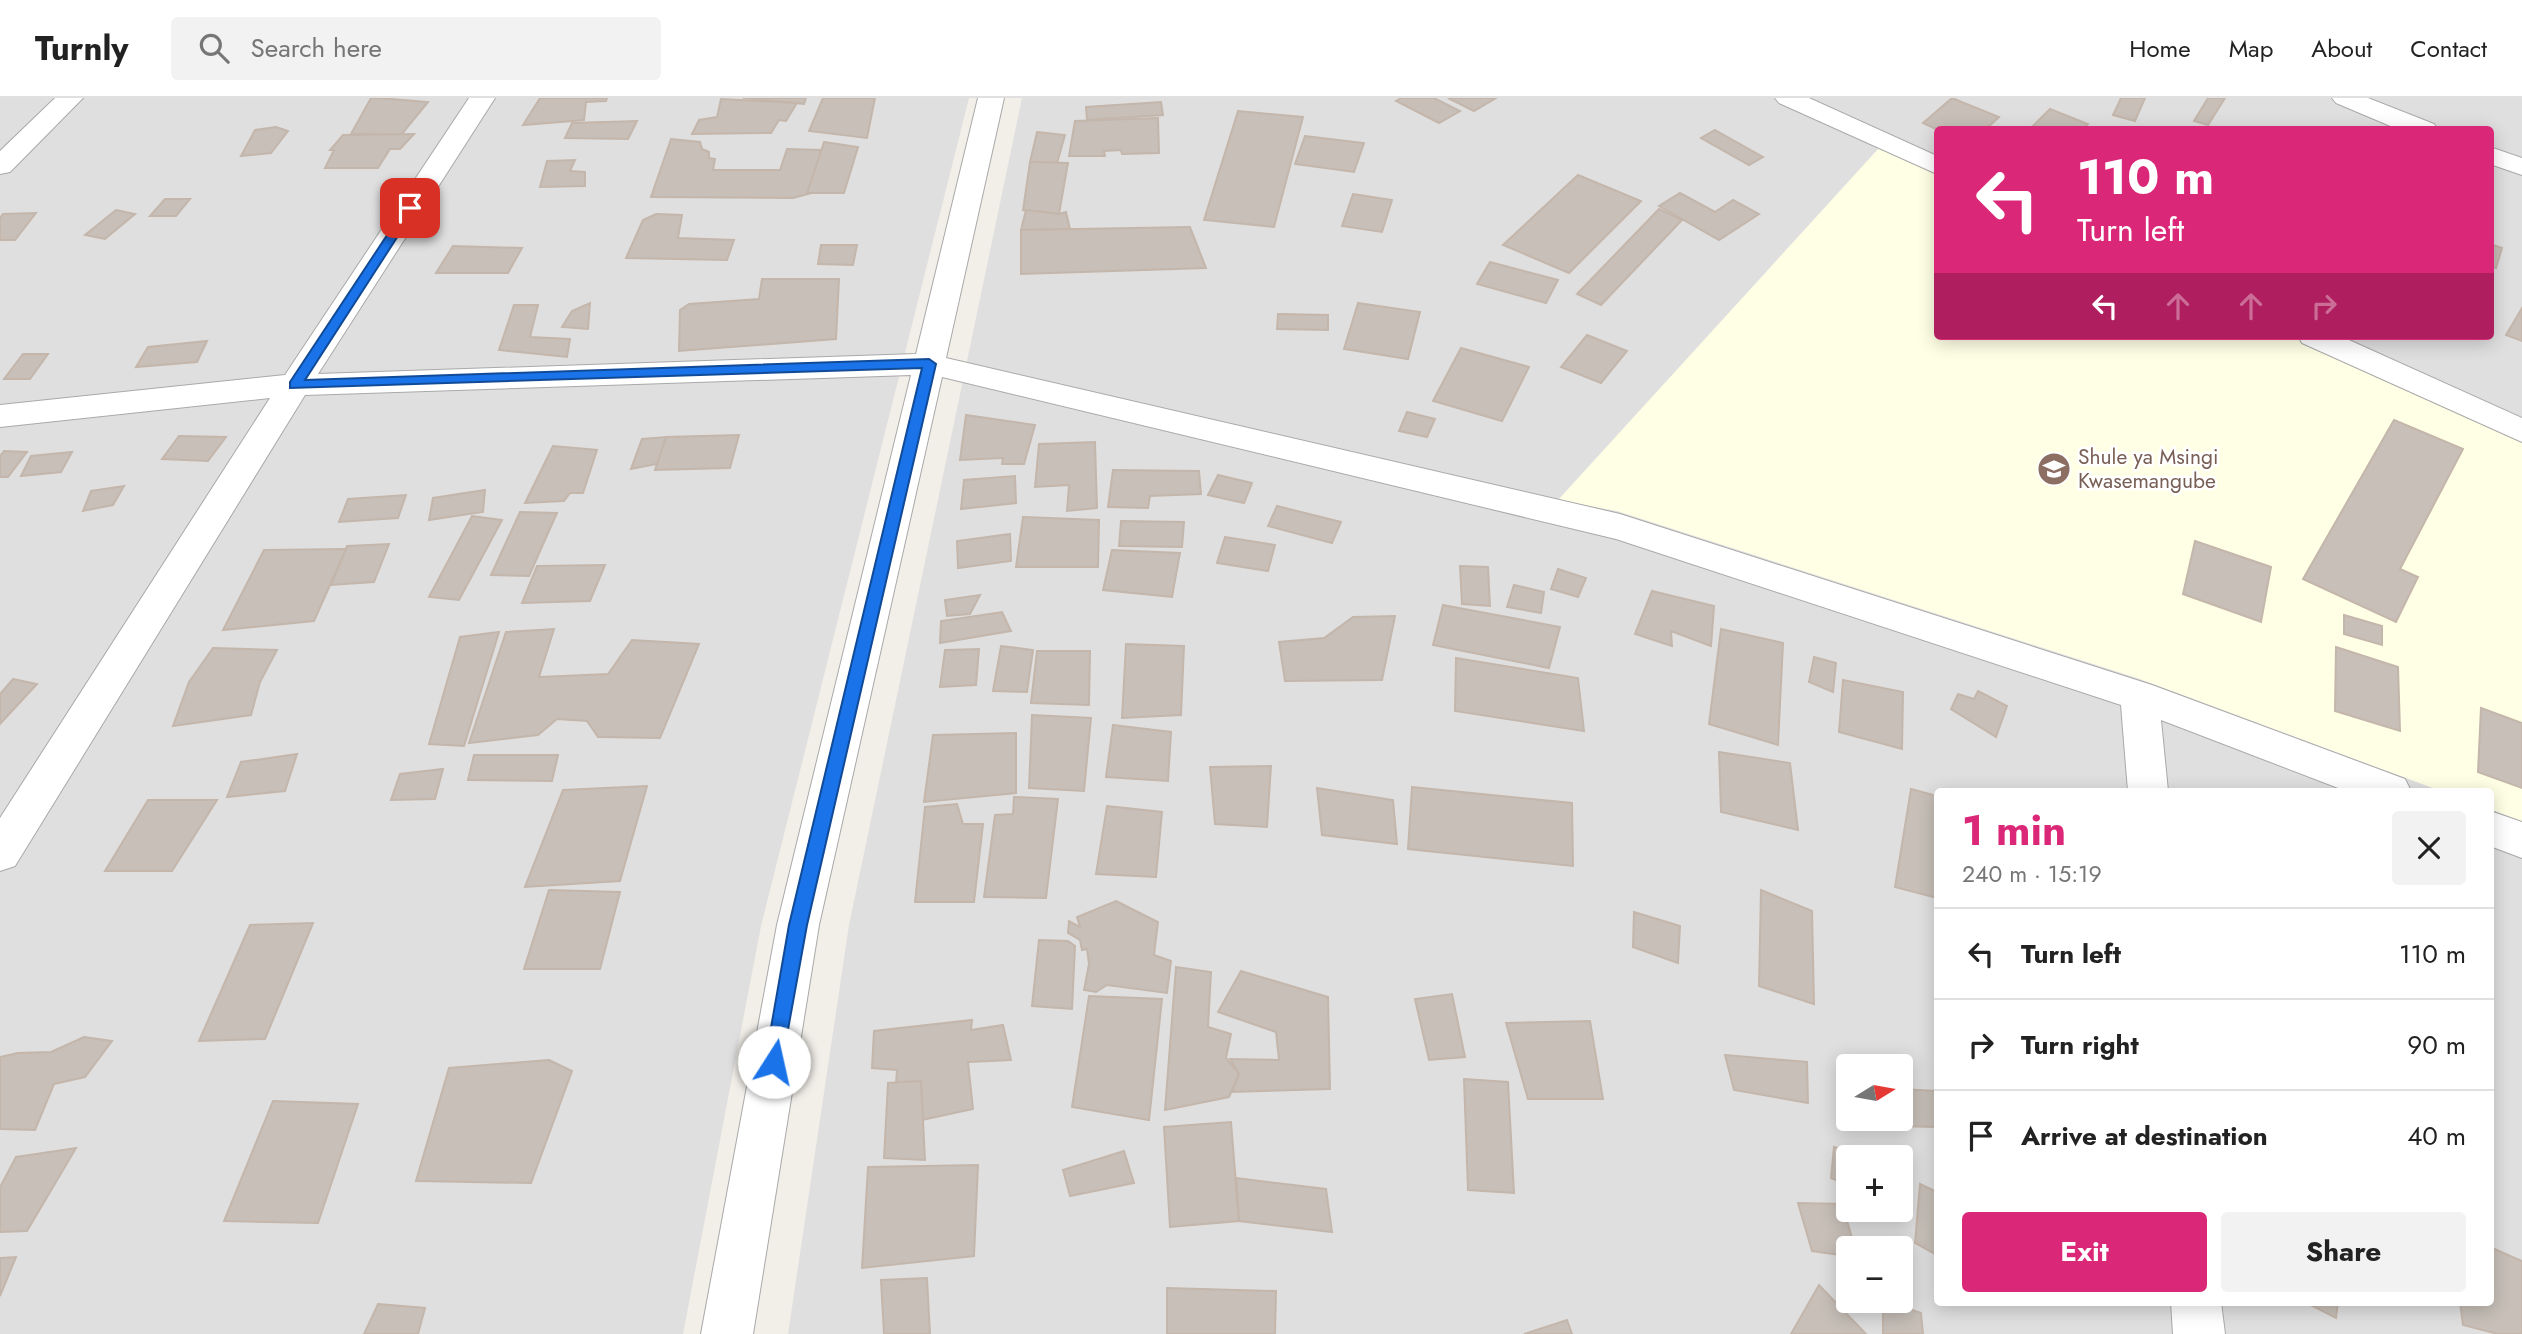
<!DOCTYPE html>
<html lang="en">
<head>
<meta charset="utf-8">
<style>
  body { margin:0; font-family:Jost,sans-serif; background:#f2f2f2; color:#222; height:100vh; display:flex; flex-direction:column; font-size:26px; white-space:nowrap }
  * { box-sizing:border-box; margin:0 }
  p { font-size:23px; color:#767676 }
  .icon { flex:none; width:38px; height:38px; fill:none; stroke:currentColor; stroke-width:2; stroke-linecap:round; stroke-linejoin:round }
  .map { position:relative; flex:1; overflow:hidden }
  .details { position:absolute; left:1934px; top:690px; width:560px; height:518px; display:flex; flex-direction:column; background:#fff; border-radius:7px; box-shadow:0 4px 18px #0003 }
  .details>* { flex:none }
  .hud { position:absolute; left:1934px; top:28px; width:560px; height:214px; border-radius:7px; box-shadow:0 4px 18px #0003; background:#db2777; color:#fff; overflow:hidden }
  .needle { width:46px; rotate:79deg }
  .buttons { position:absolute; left:1836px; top:956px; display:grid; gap:14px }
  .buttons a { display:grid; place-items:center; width:77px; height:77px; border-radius:7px; background:#fff; box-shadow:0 4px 18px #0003; font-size:35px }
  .pin { position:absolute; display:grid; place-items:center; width:60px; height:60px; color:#fff; margin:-30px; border-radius:14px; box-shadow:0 4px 10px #0006 }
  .me { position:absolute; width:77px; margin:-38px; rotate:10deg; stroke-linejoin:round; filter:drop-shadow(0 0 5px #0008) }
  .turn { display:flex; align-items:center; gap:24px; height:147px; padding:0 28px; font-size:32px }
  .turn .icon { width:91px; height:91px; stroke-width:2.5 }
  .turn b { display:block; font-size:49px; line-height:60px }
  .lanes { display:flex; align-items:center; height:66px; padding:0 28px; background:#0003; justify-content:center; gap:35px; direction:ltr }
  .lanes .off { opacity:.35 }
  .round { display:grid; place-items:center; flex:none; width:74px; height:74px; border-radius:7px; background:#f2f2f2 }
  .summary { display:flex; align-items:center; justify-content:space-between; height:119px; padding:0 28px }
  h1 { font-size:42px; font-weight:700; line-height:52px; color:#db2777 }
  .primary-button { display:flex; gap:14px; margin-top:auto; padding:14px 28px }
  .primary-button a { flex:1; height:80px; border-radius:7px; background:#db2777; color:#fff; font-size:28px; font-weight:700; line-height:80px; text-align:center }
  .primary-button a+a { background:#f2f2f2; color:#222 }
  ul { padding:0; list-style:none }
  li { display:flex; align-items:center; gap:21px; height:91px; padding:0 28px; border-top:2px solid #e0e0e0 }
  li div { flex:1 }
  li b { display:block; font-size:26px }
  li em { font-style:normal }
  header { display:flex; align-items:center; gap:42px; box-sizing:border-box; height:98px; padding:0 35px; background:#fff; border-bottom:2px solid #e0e0e0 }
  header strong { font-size:33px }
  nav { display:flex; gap:38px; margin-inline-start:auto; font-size:24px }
  .search { width:490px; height:63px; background:#f2f2f2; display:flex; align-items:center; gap:18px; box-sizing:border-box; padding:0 24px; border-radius:7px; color:#767676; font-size:26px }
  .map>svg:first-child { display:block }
  .residential { fill:#e0dfdf; fill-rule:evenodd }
  .education { fill:#ffffe5 }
  .building { fill:#c7bfb8; stroke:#c4b6ab; stroke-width:2 }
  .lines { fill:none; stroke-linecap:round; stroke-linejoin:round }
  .minor-casing { stroke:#a9a9a9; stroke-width:2 }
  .minor { fill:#fff; fill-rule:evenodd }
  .route { fill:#1a73e8; stroke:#114b97; stroke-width:2 }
  .labels { text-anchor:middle; stroke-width:5; stroke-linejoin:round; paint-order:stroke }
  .education-label { font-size:21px; fill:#785e54; stroke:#fff; text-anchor:start }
</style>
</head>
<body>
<header>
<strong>Turnly</strong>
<div class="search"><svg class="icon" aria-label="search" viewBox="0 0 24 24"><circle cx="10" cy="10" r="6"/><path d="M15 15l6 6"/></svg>Search here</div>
<nav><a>Home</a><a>Map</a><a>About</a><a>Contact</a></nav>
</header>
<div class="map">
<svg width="2522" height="1236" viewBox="0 0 2522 1236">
  <rect width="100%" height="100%" fill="#f2efe9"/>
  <g class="residential">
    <polygon points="0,0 969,0 761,828 683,1236 0,1236"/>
    <path d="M1022,0h1500v340l-225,-102h193v-206h-553v43l-57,-26 -321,353 58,11 523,168 301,112h-504v511h553v-493l32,12v513h-1734l61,-409zM1848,968h52v52h-52zM1848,1059h52v52h-52zM1848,1150h52v52h-52z"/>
  </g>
  <polygon class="education" points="1880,49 1937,75 1937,238 2297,238 2522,340 2522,723 2490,711 2490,693 2441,693 2140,581 1617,413 1558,402"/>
  <g class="building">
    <polygon points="371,0 379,0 428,4 401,37 351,36"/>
    <polygon points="540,0 607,0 606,3 586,4 584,22 523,27"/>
    <polygon points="743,0 806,0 804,6"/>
    <polygon points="823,0 875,0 867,40 809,33"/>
    <polygon points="1401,0 1434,0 1460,13 1439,25 1396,3"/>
    <polygon points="1448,0 1496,0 1474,13"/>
    <polygon points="1952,0 1999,19 1985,32 1938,32 1923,25"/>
    <polygon points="2121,0 2145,0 2135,23 2113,17"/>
    <polygon points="2208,0 2225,0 2208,27 2194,23"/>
    <polygon points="721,1 797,5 786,23 779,22 771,35 692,36 699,22 717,19"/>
    <polygon points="1161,4 1163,17 1087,22 1086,9"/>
    <polygon points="2050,11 2088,26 2082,32 2029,32"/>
    <polygon points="1238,13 1303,19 1274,129 1204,122"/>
    <polygon points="1158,20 1159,55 1122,56 1121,52 1104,53 1105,58 1069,58 1075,23"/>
    <polygon points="637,23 628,41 565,40 572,25"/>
    <polygon points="276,29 288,33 271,55 241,58 255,32"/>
    <polygon points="1715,32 1763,59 1749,67 1701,40"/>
    <polygon points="1037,34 1065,37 1057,65 1030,64"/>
    <polygon points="414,36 400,51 390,51 378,70 325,70 334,52 330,52 343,37"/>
    <polygon points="1305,38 1364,45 1354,74 1295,66"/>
    <polygon points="671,41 700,44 702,51 709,54 709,60 715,61 713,72 780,72 787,51 822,52 812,95 793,100 651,99"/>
    <polygon points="824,44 858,49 844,95 807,95"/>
    <polygon points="575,62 570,73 585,74 585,88 540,89 547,63"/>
    <polygon points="1030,64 1068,65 1059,116 1023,112"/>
    <polygon points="1578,77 1641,103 1569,175 1503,147"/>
    <polygon points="1680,95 1715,114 1733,102 1759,116 1719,142 1659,108"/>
    <polygon points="1353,96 1392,102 1382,134 1342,128"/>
    <polygon points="165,101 190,101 176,118 150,118"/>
    <polygon points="1659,111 1682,122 1601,207 1577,196"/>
    <polygon points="116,112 135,116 105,141 85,137"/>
    <polygon points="1026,112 1059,116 1066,114 1070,131 1021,132"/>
    <polygon points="36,115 15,142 0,142 0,120 3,116"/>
    <polygon points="656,116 682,117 678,140 734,142 727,162 626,160 643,122"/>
    <polygon points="1190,129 1206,170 1021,176 1021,132"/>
    <polygon points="2490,146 2502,150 2496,170 2490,169"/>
    <polygon points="821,147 857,147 853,167 818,166"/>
    <polygon points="453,148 522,150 508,175 436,175"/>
    <polygon points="1490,164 1558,182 1546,205 1477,186"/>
    <polygon points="762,181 839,181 836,241 679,253 680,212 689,206 759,201"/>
    <polygon points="590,205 588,231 562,229 572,213"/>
    <polygon points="1358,205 1420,214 1408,261 1344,251"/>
    <polygon points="514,207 538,207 530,239 570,241 567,259 499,252"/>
    <polygon points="2522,210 2522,243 2506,237"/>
    <polygon points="1278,216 1328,217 1328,232 1277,231"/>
    <polygon points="1587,237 1627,253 1601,285 1561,269"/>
    <polygon points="207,243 197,264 136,269 148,249"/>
    <polygon points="1461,250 1529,269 1502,323 1433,303"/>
    <polygon points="23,256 48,256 30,281 4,281"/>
    <polygon points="1407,314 1435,321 1427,339 1399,333"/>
    <polygon points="966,317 1035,327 1024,366 1002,366 1003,360 960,362"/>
    <polygon points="2394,322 2463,351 2400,471 2418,479 2396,524 2303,481"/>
    <polygon points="739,337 730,370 655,372 666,339"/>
    <polygon points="179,338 226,339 208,363 162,361"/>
    <polygon points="666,339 657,366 631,371 642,341"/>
    <polygon points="1095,344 1097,410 1067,413 1069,387 1035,389 1039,346"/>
    <polygon points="553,348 597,352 583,395 570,395 564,403 525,405"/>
    <polygon points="4,353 27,354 8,379 0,379 0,358"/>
    <polygon points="72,354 61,374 21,378 31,358"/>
    <polygon points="1113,372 1199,373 1201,396 1150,398 1148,410 1108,409"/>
    <polygon points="1218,377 1252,385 1244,405 1208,397"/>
    <polygon points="1015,378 1016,405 961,411 964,382"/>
    <polygon points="124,388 113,407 83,413 91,393"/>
    <polygon points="485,392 483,414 429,422 433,400"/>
    <polygon points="406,397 398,420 339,424 348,401"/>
    <polygon points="1277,408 1341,424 1332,445 1268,428"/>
    <polygon points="520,414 557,415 529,478 491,477"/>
    <polygon points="472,418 502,422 459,502 429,499"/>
    <polygon points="1023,419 1099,422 1098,469 1016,469"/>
    <polygon points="1121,423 1184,424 1182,449 1119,448"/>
    <polygon points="1010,436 1011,463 958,470 957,443"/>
    <polygon points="1225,439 1275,447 1268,473 1217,465"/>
    <polygon points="2195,443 2271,469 2261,524 2183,496"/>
    <polygon points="389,446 374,484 331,487 347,448"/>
    <polygon points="346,451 314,523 223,532 264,452"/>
    <polygon points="1112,452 1180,455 1172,499 1103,492"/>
    <polygon points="605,467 590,503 522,505 537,468"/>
    <polygon points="1460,468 1488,469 1490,508 1462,506"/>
    <polygon points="1558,471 1586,480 1578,499 1551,491"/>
    <polygon points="1514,487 1544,494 1541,515 1507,509"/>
    <polygon points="1652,493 1714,508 1711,548 1671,533 1672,548 1635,536"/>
    <polygon points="980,497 970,516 947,518 945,502"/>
    <polygon points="1443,507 1560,529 1549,570 1433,547"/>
    <polygon points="1002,514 1011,533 940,545 941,523"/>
    <polygon points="2344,517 2382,528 2382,547 2344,536"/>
    <polygon points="1395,518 1382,582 1285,583 1279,544 1324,540 1353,519"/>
    <polygon points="554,531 539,579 608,576 632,542 699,546 660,640 598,639 587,623 557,621 538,637 469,645 506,534"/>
    <polygon points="1721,531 1783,545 1778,647 1709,626"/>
    <polygon points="499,534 464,648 429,646 460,539"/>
    <polygon points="1126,546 1184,548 1181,617 1122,620"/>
    <polygon points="1001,548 1033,552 1027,594 993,593"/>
    <polygon points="2336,549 2398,569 2400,633 2335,613"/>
    <polygon points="213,550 277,552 260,584 251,617 173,628 189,584"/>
    <polygon points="979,551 976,587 940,589 945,552"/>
    <polygon points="1037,553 1090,553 1089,607 1031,605"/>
    <polygon points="1814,559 1836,565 1833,594 1809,584"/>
    <polygon points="1456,560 1578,580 1584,633 1455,613"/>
    <polygon points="13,581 37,586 0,626 0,596"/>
    <polygon points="1843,582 1903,594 1902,651 1839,634"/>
    <polygon points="1978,593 2007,608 1996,639 1951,611 1958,596 1974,601"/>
    <polygon points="2481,610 2522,625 2522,690 2478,674"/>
    <polygon points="1032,617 1091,620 1084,693 1029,690"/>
    <polygon points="1113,627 1171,634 1168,683 1106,679"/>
    <polygon points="1016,635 1016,695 924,704 933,637"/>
    <polygon points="1719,654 1790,665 1798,732 1721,714"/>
    <polygon points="297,656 285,693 227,699 241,664"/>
    <polygon points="474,657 558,657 552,683 468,682"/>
    <polygon points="1271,668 1267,729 1215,726 1210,669"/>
    <polygon points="443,671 435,701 391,702 400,676"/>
    <polygon points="647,688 620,783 525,789 563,692"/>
    <polygon points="1412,689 1572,705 1573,768 1408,751"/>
    <polygon points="1317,690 1393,702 1397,746 1322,737"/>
    <polygon points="1911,691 1937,698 1937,800 1895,789"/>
    <polygon points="1014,699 1058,701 1046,800 984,799 995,717 1013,716"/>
    <polygon points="148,702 217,702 172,773 105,773"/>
    <polygon points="957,706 963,726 983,726 974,804 915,804 925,709"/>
    <polygon points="1107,708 1162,714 1156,779 1096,776"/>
    <polygon points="549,792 620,794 600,871 524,871"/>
    <polygon points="1761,792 1812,813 1814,906 1759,888"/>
    <polygon points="1116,803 1158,824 1154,857 1171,863 1167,895 1107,887 1096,894 1084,892 1089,866 1087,851 1082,852 1080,842 1068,835 1069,823 1080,829 1077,819"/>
    <polygon points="1634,814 1680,828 1678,865 1633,849"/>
    <polygon points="313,825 265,941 199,943 250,827"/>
    <polygon points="1039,842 1068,843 1075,848 1072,911 1032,908"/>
    <polygon points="1176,869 1211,874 1208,929 1231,936 1226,960 1239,976 1229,999 1165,1012"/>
    <polygon points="1241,873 1328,899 1330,991 1232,994 1239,976 1230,961 1279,962 1276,934 1218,914"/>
    <polygon points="1452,896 1465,959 1429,962 1415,901"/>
    <polygon points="1089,898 1162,901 1149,1022 1072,1009"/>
    <polygon points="972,922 971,932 1003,927 1011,962 968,964 973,1011 922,1022 921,983 896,986 897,972 872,970 874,933"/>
    <polygon points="1590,923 1603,1001 1528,1001 1506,925"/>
    <polygon points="84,939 112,943 85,979 54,986 35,1032 0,1031 0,959 18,955 51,954"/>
    <polygon points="1725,957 1807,964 1808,1005 1734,992"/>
    <polygon points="549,962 572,973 531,1085 416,1083 449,970"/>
    <polygon points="1464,981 1508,984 1514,1095 1468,1092"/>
    <polygon points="921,983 925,1062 884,1060 888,985"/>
    <polygon points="1900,991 1937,993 1937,1029 1893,1028 1891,1020 1900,1020"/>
    <polygon points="273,1003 358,1006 318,1125 224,1123"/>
    <polygon points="1231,1024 1239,1123 1170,1129 1164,1029"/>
    <polygon points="1834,1049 1871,1059 1848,1059 1848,1087 1831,1080"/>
    <polygon points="76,1050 27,1133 0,1134 0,1089 16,1059"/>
    <polygon points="1124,1053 1134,1085 1070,1098 1063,1072"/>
    <polygon points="978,1067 974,1158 862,1170 868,1069"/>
    <polygon points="1236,1080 1326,1091 1332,1134 1239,1123"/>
    <polygon points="1920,1086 1937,1094 1937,1157 1915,1145"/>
    <polygon points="1798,1105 1842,1106 1855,1150 1848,1150 1848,1158 1812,1153"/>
    <polygon points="2490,1149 2522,1163 2522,1236 2498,1236 2463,1227 2460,1204 2490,1204"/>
    <polygon points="16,1159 0,1198 0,1160"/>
    <polygon points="927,1180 930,1236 884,1236 881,1182"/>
    <polygon points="1819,1187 1866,1236 1791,1236"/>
    <polygon points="1167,1190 1276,1193 1275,1236 1167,1236"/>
    <polygon points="1883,1202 1921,1215 1923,1236 1883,1236"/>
    <polygon points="2305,1204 2338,1204 2336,1220"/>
    <polygon points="378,1206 425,1210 418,1236 364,1236"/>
    <polygon points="1567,1222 1572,1236 1524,1236"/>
  </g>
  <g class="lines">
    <defs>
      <g id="minor">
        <polygon points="55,0 83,0 10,74 0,76 0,53"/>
        <polygon points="469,0 495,0 318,276 916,256 978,0 1004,0 946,260 1620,416 2152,587 2405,681 2411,693 2346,693 2161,622 2168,693 2128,693 2121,607 1616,441 942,279 819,827 753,1236 701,1236 777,827 911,277 305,297 15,768 0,773 0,720 270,300 0,329 0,307 285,277"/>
        <polygon points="1775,0 1809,0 1937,58 1937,76 1779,5"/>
        <polygon points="2332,0 2368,0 2434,26 2438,32 2400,32 2336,5"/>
        <polygon points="2490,49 2522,60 2522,77 2490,66"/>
        <polygon points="2298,238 2340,238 2522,320 2522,344 2302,245"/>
        <polygon points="2490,713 2522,724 2522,760 2490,748"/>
        <polygon points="2171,1204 2221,1204 2225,1236 2173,1236"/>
      </g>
    </defs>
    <use href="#minor" class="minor-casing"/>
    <use href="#minor" class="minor"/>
  </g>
  <polygon class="route" points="410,107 416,110 305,282 929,261 936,266 807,827 781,970 774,973 768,970 765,964 789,827 922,270 290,290 290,284 405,110"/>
  <defs>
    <symbol id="school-disc" viewBox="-11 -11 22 22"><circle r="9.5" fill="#8d6e63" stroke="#fff"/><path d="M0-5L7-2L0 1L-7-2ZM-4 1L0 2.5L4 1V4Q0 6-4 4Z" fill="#fff"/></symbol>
  </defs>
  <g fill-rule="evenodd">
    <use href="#school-disc" x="2035" y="352" width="38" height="38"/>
  </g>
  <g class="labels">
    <g class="education-label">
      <text x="2078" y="366">Shule ya Msingi<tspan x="2078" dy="24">Kwasemangube</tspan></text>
    </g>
  </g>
</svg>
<div class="buttons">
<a><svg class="needle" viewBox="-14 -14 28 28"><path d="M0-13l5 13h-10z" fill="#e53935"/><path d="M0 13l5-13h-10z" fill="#767676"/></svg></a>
<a>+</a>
<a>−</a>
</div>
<div class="pin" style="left:410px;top:110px;background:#d93025"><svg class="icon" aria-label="arrive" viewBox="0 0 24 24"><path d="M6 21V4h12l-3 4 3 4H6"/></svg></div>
<svg class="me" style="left:774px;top:964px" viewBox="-20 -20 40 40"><circle r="19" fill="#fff"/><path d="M0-13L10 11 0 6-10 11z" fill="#1a73e8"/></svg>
<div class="hud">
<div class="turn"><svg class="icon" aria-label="left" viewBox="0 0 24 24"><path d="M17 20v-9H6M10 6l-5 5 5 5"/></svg><div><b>110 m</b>Turn left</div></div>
<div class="lanes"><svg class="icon" aria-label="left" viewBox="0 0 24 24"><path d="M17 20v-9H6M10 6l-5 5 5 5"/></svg><svg class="icon off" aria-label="ahead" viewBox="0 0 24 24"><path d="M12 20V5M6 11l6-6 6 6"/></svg><svg class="icon off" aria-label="ahead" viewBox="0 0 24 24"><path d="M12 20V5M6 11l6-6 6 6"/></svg><svg class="icon off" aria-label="right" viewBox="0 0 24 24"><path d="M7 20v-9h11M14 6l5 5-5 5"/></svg></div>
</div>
<section class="details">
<div class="summary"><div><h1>1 min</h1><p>240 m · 15:19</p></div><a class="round"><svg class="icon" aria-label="close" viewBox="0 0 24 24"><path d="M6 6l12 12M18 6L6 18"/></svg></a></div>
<ul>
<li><svg class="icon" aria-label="left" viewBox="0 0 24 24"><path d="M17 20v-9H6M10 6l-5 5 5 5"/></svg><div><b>Turn left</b></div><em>110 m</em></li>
<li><svg class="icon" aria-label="right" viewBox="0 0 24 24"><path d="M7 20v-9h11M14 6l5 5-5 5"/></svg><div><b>Turn right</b></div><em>90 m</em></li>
<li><svg class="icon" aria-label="arrive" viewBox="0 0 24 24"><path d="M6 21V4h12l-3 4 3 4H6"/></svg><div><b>Arrive at destination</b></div><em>40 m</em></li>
</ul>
<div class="primary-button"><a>Exit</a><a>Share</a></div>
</section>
</div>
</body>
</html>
